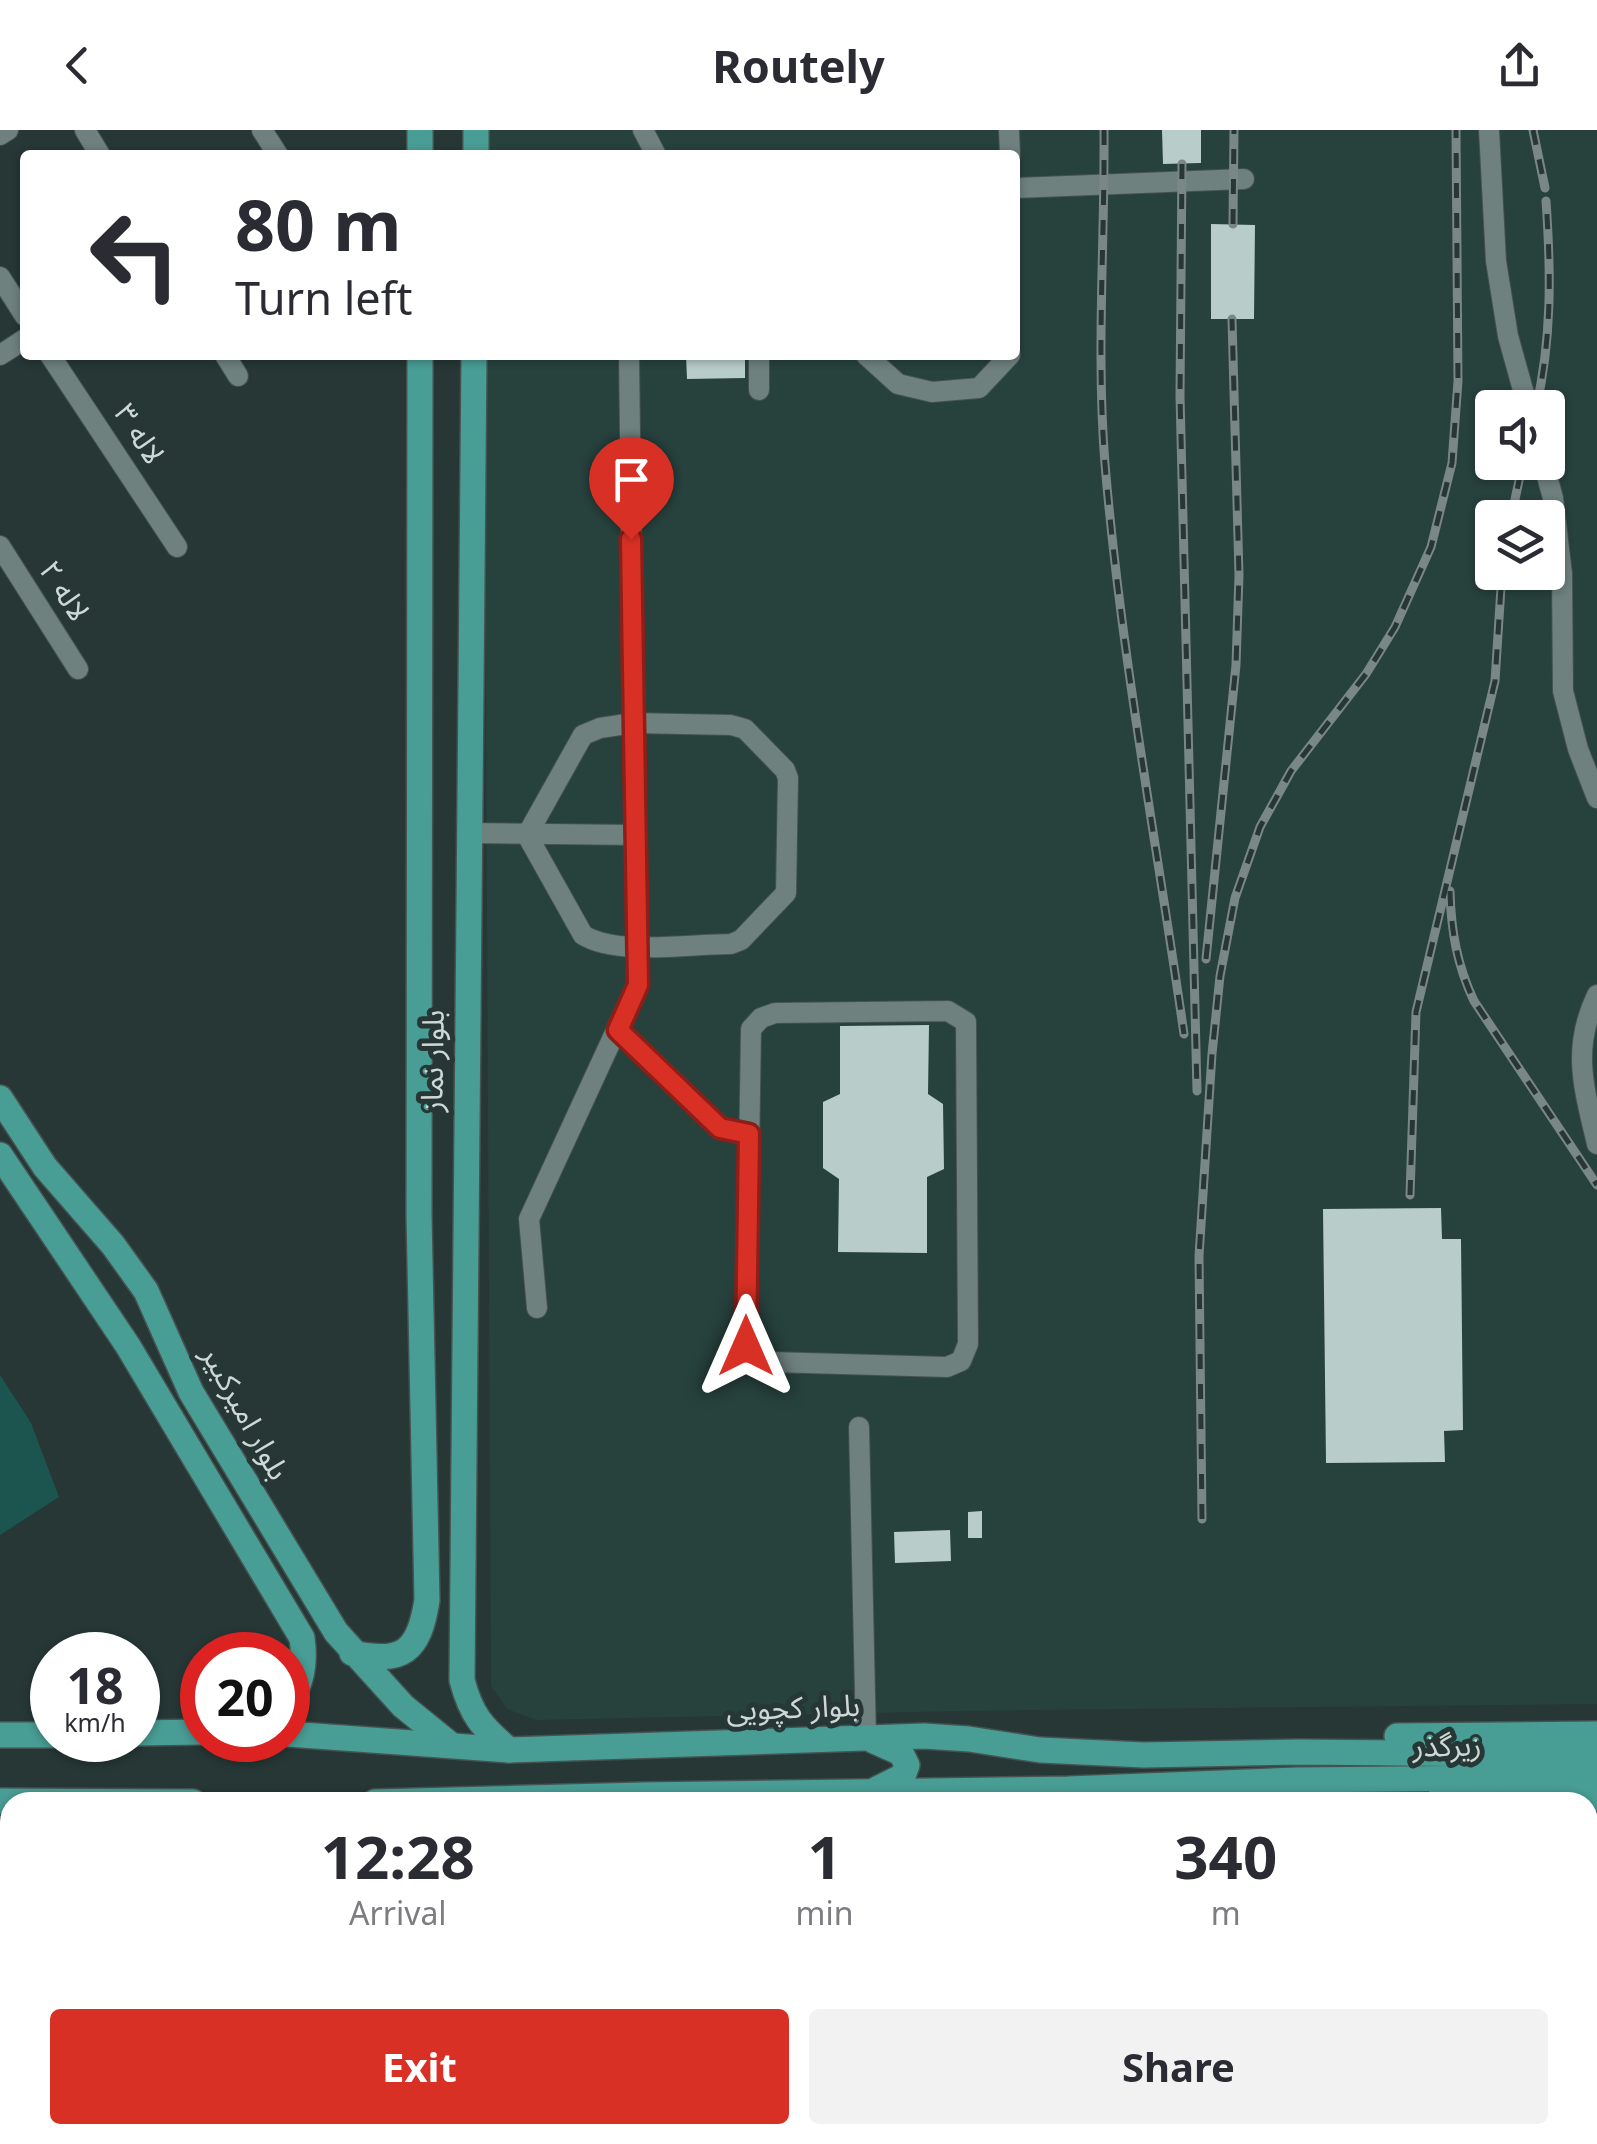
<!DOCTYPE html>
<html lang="en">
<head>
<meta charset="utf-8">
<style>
  body { margin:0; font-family:"Noto Sans","Noto Sans Arabic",sans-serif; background:#f2f2f3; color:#2b2b33; height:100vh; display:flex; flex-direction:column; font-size:38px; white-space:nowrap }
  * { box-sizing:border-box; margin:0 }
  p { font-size:32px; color:#7c7c81 }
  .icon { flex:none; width:55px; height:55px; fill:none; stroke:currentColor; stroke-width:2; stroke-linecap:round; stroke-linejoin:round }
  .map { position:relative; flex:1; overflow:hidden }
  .sheet { position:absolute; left:0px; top:1662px; width:1598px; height:352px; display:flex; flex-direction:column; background:#fff; border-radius:30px 30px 0 0; box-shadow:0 2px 8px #0004 }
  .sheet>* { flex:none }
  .banner { position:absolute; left:20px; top:20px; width:1000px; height:210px; border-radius:10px; box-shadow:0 2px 8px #0004; background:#fff; color:#2b2b33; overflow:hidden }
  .controls { position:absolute; left:1475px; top:260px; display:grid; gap:20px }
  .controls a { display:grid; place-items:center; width:90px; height:90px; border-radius:10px; background:#fff; box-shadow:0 2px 8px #0004; font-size:50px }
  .speed { position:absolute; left:30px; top:1502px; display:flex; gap:20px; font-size:50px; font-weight:700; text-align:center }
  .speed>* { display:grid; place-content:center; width:130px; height:130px; border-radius:50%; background:#fff; box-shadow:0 2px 8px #0004; line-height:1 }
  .speed small { font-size:25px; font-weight:400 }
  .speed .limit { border:15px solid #d22; background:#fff; color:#111 }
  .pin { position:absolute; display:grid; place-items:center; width:85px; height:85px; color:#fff; margin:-102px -42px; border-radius:50% 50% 50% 0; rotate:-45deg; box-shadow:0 0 10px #0007 }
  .pin .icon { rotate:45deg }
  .me { position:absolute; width:110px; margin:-55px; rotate:0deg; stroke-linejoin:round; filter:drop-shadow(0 0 8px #0008) }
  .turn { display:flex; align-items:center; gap:35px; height:210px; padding:0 50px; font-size:45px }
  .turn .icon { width:130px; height:130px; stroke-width:2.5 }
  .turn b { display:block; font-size:70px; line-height:85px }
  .eta { display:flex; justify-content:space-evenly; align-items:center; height:170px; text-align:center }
  .eta b { font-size:60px; font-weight:700; line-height:70px }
  .primary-button { display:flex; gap:20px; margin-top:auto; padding:20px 50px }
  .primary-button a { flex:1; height:115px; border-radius:10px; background:#d93025; color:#fff; font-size:40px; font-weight:700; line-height:115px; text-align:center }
  .primary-button a+a { background:#f2f2f3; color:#2b2b33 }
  header { display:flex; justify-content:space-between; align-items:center; height:130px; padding:0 50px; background:#fff; font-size:45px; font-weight:700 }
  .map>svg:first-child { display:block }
  .built { fill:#27413d; fill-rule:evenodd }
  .green { fill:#1c554f }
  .building { fill:#b8cdc9 }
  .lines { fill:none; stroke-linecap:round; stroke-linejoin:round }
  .minor-casing { stroke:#445250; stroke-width:22 }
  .major-casing { stroke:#445250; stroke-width:28 }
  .minor { stroke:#6e817e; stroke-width:20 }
  .major { stroke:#489d94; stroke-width:25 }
  .rail-casing { stroke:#798785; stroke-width:9 }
  .rail { stroke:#263735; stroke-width:5; stroke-dasharray:15; stroke-linecap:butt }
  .route-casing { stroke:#8d1f18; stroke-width:25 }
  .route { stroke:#d93025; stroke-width:18 }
  .labels { text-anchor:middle; stroke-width:10; stroke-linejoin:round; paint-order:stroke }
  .street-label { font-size:30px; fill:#ced8d6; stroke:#263735 }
</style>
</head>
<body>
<header><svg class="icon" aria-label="back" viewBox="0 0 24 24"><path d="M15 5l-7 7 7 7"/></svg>Routely<svg class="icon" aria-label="share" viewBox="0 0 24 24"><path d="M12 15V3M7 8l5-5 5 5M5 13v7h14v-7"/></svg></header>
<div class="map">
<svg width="1597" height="2014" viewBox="0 0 1597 2014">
  <rect width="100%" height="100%" fill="#263735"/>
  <path class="built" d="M483,0h1114v1574l-638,7 -423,9 -29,-11 -16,-23 -7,-1331h531v-200h-532zM1492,278h56v54h-56zM1492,388h56v54h-56z"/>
  <polygon class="green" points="0,1245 31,1293 59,1367 0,1405"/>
  <g class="building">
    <polygon points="1162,0 1201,0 1201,33 1163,34"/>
    <polygon points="1211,94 1255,95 1254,189 1211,189"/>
    <polygon points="686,225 745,225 745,248 687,249"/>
    <polygon points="929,895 928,964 943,974 944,1039 927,1047 927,1123 838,1122 839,1049 823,1038 823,972 840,964 840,896"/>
    <polygon points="1441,1078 1442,1109 1461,1109 1463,1300 1444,1301 1445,1332 1326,1333 1323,1079"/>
    <polygon points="982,1381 982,1408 968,1408 968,1382"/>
    <polygon points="950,1400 951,1431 895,1433 894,1402"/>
  </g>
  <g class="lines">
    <defs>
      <g id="minor">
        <polyline points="85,0 100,25"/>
        <polyline points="262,0 278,25"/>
        <polyline points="643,0 656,25"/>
        <polyline points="1009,0 1010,25"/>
        <polyline points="1489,0 1496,131 1508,206 1528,278"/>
        <polyline points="0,5 8,0"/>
        <polyline points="1015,58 1244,49"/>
        <polyline points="0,147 25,186"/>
        <polyline points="0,225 25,209"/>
        <polyline points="50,225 177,417"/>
        <polyline points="225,225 238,246"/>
        <polyline points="759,225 759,260"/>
        <polyline points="866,225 898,254 932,262 979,258 1010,225"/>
        <polyline points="1543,332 1553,368 1562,444 1563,561 1578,619 1597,668"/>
        <polyline points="0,416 78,539"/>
        <path d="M633,593l98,2 14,4 40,41 3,8 -2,115 -45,47 -10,4c-41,0 -114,12 -148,-9l-56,-100 56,-100 17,-7z"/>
        <polyline points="468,703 635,705"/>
        <path d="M1597,865c-26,54 -13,93 0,149"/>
        <polygon points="948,881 966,892 968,1214 961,1231 947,1237 771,1232 756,1229 746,1216 751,899 761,888 775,883"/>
        <polyline points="618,901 720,997 749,1005"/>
        <polyline points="537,1178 529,1089 637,855 629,225"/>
        <polyline points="859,1297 866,1608"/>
        <polyline points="0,1737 10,1737"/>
        <polyline points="320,2005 320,2014"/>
        <polyline points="930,2014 930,2005"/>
        <polyline points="1288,2014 1300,2005"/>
      </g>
      <g id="major">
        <polyline points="476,0 476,25"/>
        <polyline points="420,25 420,0"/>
        <path d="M474,225l-12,1325c9,35 20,47 47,70"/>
        <polyline points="0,968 45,1037 113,1115 146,1161 191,1262 336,1502 403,1576 451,1615"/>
        <path d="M0,1025l128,191 174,292c4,28 -1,45 -14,69"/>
        <path d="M352,1523c51,11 67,-1 75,-53l-8,-385 1,-860"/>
        <polyline points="138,1603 202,1602"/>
        <polyline points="288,1604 509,1620 924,1606 969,1609 1040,1620 1144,1625 1300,1622 1597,1625"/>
        <polyline points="0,1605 52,1605"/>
        <polyline points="1397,1606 1597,1604"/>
        <polyline points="874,1611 901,1623 907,1635 903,1646 877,1659"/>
        <polyline points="1441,1665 1597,1668"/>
        <polyline points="0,1671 193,1672"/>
        <polyline points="375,1672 643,1665 1068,1659 1297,1650 1597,1647"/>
      </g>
    </defs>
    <use href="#minor" class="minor-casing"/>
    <use href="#major" class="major-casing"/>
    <use href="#minor" class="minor"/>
    <use href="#major" class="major"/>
    <defs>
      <g id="rail">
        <path d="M1104,0c1,111 -8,223 1,334 16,191 52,381 79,570"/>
        <polyline points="1533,0 1545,58"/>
        <polyline points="1182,34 1180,266 1197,961"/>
        <polyline points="1233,94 1234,0"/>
        <path d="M1536,278c16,-69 15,-136 10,-207"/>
        <polyline points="1511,388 1523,332"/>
        <path d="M1450,761c1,40 7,74 24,110l123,184"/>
        <polyline points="1206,829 1236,535 1239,445 1232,189"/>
        <polyline points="1410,1065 1416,882 1495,551 1502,442"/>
        <polyline points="1202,1389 1199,1126 1212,924 1220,846 1235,768 1260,697 1291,641 1366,544 1395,497 1431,417 1452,333 1458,251 1456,0"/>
      </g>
    </defs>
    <use href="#rail" class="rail-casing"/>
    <use href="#rail" class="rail"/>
  </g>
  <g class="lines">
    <defs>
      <polyline id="route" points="631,409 638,855 618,900 720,998 749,1004 746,1216"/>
    </defs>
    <use href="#route" class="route-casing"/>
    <use href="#route" class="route"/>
  </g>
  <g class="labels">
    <g class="street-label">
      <text transform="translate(139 304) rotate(57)" y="10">لاله ۳</text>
      <text transform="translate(64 461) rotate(57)" y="10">لاله ۲</text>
      <text transform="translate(433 931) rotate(-89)" y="10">بلوار نماز</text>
      <text transform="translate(245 1283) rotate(61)" y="10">بلوار امیرکبیر</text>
      <text transform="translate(793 1578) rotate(-2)" y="10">بلوار کچویی</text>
      <text transform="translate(1447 1616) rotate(-1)" y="10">زیرگذر</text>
    </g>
  </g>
</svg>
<div class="controls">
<a><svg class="icon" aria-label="sound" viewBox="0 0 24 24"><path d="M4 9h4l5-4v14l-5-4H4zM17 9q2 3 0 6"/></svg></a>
<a><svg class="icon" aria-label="layers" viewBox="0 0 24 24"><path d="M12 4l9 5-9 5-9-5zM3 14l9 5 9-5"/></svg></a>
</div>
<div class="speed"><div>18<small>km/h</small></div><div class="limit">20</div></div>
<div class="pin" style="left:631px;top:409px;background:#d93025"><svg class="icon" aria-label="arrive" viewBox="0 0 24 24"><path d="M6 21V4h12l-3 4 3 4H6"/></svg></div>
<svg class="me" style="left:746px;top:1216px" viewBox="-20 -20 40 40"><path d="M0-17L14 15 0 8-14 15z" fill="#d93025" stroke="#fff" stroke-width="4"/></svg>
<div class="banner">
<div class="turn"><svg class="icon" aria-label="left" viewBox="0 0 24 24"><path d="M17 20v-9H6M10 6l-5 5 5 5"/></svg><div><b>80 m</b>Turn left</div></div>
</div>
<section class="sheet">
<div class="eta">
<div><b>12:28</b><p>Arrival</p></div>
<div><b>1</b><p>min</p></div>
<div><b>340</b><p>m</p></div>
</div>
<div class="primary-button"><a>Exit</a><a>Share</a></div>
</section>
</div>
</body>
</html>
